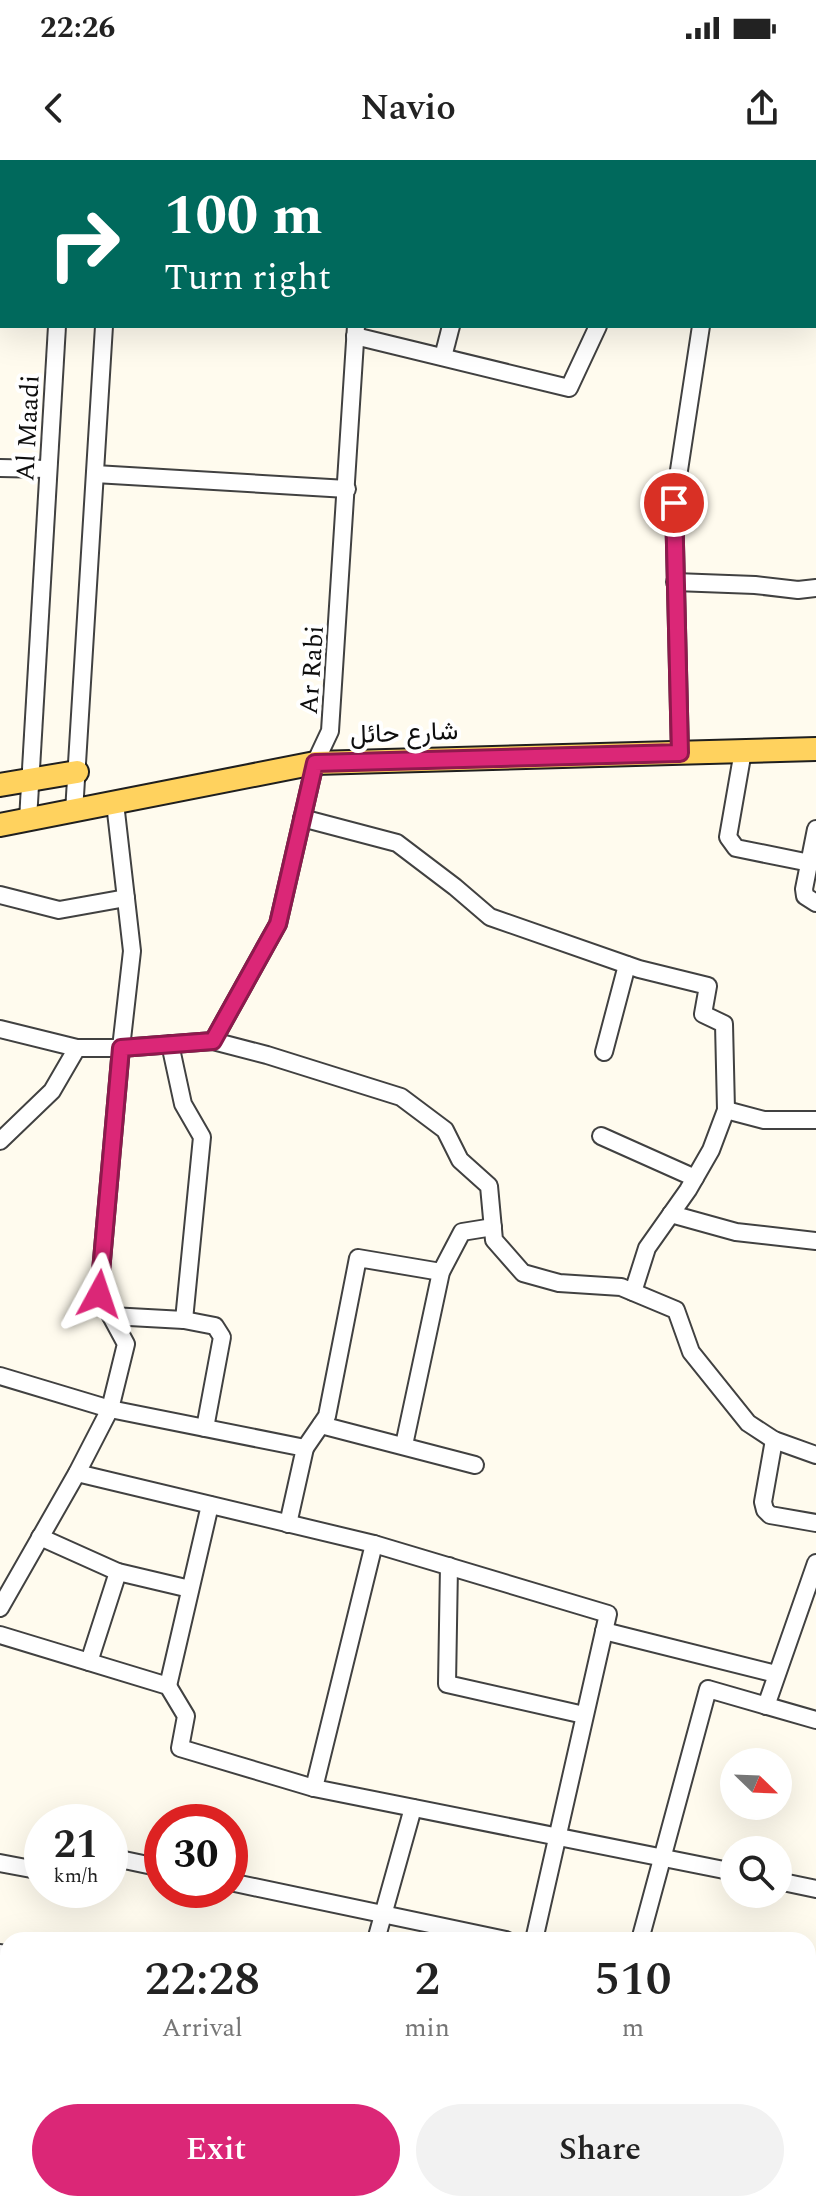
<!DOCTYPE html>
<html lang="en">
<head>
<meta charset="utf-8">
<style>
  body { margin:0; font-family:Spectral,Vazirmatn,serif; background:#f2f2f2; color:#222; height:100vh; display:flex; flex-direction:column; font-size:30px; white-space:nowrap }
  * { box-sizing:border-box; margin:0 }
  p { font-size:26px; color:#767676 }
  .icon { flex:none; width:44px; height:44px; fill:none; stroke:currentColor; stroke-width:2; stroke-linecap:round; stroke-linejoin:round }
  .map { position:relative; flex:1; overflow:hidden }
  .details { position:absolute; left:0px; top:1772px; width:816px; height:280px; display:flex; flex-direction:column; background:#fff; border-radius:24px 24px 0 0; box-shadow:0 8px 32px #0002 }
  .details>* { flex:none }
  .top-card { position:absolute; left:0px; top:0px; width:816px; height:168px; box-shadow:0 8px 32px #0002; background:#00695c; color:#fff; overflow:hidden }
  .needle { width:52px; rotate:113deg }
  .buttons { position:absolute; left:720px; top:1588px; display:grid; gap:16px }
  .buttons a { display:grid; place-items:center; width:72px; height:72px; border-radius:50%; background:#fff; box-shadow:0 8px 32px #0002; font-size:40px }
  .speed { position:absolute; left:24px; top:1644px; display:flex; gap:16px; font-size:40px; font-weight:700; text-align:center }
  .speed>* { display:grid; place-content:center; width:104px; height:104px; border-radius:50%; background:#fff; box-shadow:0 8px 32px #0002; line-height:1 }
  .speed small { font-size:20px; font-weight:400 }
  .speed .limit { border:12px solid #d22; background:#fff; color:#111 }
  .pin { position:absolute; display:grid; place-items:center; width:68px; height:68px; color:#fff; margin:-34px; border:4px solid #fff; border-radius:50%; box-shadow:0 2px 8px #0007 }
  .me { position:absolute; width:88px; margin:-44px; rotate:5deg; stroke-linejoin:round; filter:drop-shadow(0 0 6px #0008) }
  .turn { display:flex; align-items:center; gap:28px; height:168px; padding:0 32px; font-size:36px }
  .turn .icon { width:104px; height:104px; stroke-width:2.5 }
  .turn b { display:block; font-size:56px; line-height:68px }
  .eta { display:flex; justify-content:space-evenly; align-items:center; height:136px; text-align:center }
  .eta b { font-size:48px; font-weight:600; line-height:56px }
  .button { display:flex; gap:16px; margin-top:auto; padding:16px 32px }
  .button a { flex:1; height:92px; border-radius:48px; background:#db2777; color:#fff; font-size:32px; font-weight:600; line-height:92px; text-align:center }
  .button a+a { background:#f2f2f2; color:#222 }
  .status { display:flex; justify-content:space-between; align-items:center; height:56px; padding:0 40px; background:#fff; direction:ltr }
  .status svg { height:22px; fill:currentColor }
  header { display:flex; justify-content:space-between; align-items:center; height:104px; padding:0 32px; background:#fff; font-size:36px; font-weight:600 }
  .map>svg:first-child { display:block }
  .lines { fill:none; stroke-linecap:round; stroke-linejoin:round }
  .minor-casing { stroke:#414141; stroke-width:20 }
  .major-casing { stroke:#1f1f1f; stroke-width:26 }
  .minor { stroke:#fff; stroke-width:16 }
  .major { stroke:#ffd25e; stroke-width:22 }
  .route-casing { stroke:#8e194d; stroke-width:20 }
  .route { stroke:#db2777; stroke-width:14 }
  .labels { text-anchor:middle; stroke-width:8; stroke-linejoin:round; paint-order:stroke }
  .street-label { font-size:26px; fill:#0e0e0e; stroke:#fff }
</style>
</head>
<body>
<div class="status"><b>22:26</b><svg viewBox="0 0 49 12"><path d="M0 12V9h3v3zM5 12V6h3v6zM10 12V3h3v9zM15 12V0h3v12zM26 1h20v11H26zM47 4h2v5h-2z"/></svg></div>
<header><svg class="icon" aria-label="back" viewBox="0 0 24 24"><path d="M15 5l-7 7 7 7"/></svg>Navio<svg class="icon" aria-label="share" viewBox="0 0 24 24"><path d="M12 15V3M7 8l5-5 5 5M5 13v7h14v-7"/></svg></header>
<div class="map">
<svg width="816" height="2052" viewBox="0 0 816 2052">
  <rect width="100%" height="100%" fill="#fffbee"/>
  <g class="lines">
    <defs>
      <g id="minor">
        <polyline points="565,0 571,2"/>
        <polyline points="67,2 67,0"/>
        <polyline points="114,2 114,0"/>
        <polyline points="365,2 365,0"/>
        <polyline points="608,2 609,0"/>
        <polyline points="0,34 2,34"/>
        <polyline points="0,58 2,58"/>
        <polyline points="814,102 816,103"/>
        <polyline points="355,176 569,228 598,166"/>
        <polyline points="443,197 451,166"/>
        <polyline points="0,308 48,309"/>
        <polyline points="95,314 347,329"/>
        <polyline points="675,422 755,425 798,430 816,428"/>
        <polyline points="743,591 728,677 736,688 810,703"/>
        <polyline points="680,593 674,343 701,166"/>
        <polyline points="74,652 104,166"/>
        <polyline points="302,658 397,683 455,727 490,757 639,809 708,826 703,854 724,864 726,950 711,990 688,1030 647,1088 633,1132"/>
        <polyline points="28,660 57,166"/>
        <polyline points="816,669 804,729 805,736 816,743"/>
        <polyline points="0,735 59,750 126,738"/>
        <polyline points="0,869 77,888 121,888 213,881 267,895 401,937 445,970 460,1000 489,1026 494,1080 523,1113 559,1123 621,1127 676,1150 691,1192 748,1263 774,1280 816,1295"/>
        <polyline points="213,881 278,764 315,603 330,571 356,166"/>
        <polyline points="604,892 627,805"/>
        <polyline points="726,950 764,960 816,960"/>
        <polyline points="601,976 695,1018"/>
        <polyline points="0,981 52,931 77,888"/>
        <polyline points="671,1054 736,1072 816,1081"/>
        <polyline points="111,1156 184,1160 202,977 183,944 170,884"/>
        <polyline points="184,1160 215,1166 222,1177 205,1268"/>
        <polyline points="0,1216 110,1249 305,1288 288,1364"/>
        <polyline points="321,1265 475,1305"/>
        <polyline points="774,1280 763,1342 765,1350 770,1355 816,1363"/>
        <polyline points="404,1285 441,1112 462,1072 493,1067"/>
        <polyline points="305,1288 327,1256 358,1098 441,1112"/>
        <polyline points="77,1313 374,1384 314,1628 734,1712"/>
        <polyline points="40,1377 118,1412 190,1429"/>
        <polyline points="374,1384 608,1454 534,1780"/>
        <polyline points="449,1406 447,1524 584,1555"/>
        <polyline points="0,1448 77,1313 110,1249 126,1184 99,1134 121,888 132,791 115,643"/>
        <polyline points="604,1471 776,1514"/>
        <polyline points="0,1475 168,1526 186,1556 180,1588 314,1628"/>
        <polyline points="89,1502 118,1412"/>
        <polyline points="168,1526 210,1345"/>
        <polyline points="766,1546 816,1403"/>
        <polyline points="110,1697 162,1708"/>
        <polyline points="0,1703 42,1711"/>
        <polyline points="778,1721 816,1729"/>
        <polyline points="230,1722 506,1780"/>
        <polyline points="376,1780 413,1648"/>
        <polyline points="640,1780 708,1529 816,1560"/>
        <polyline points="0,1793 8,1795"/>
        <polyline points="808,1844 816,1846"/>
        <polyline points="0,1928 8,1929"/>
        <polyline points="808,1933 816,1934"/>
        <polyline points="0,2029 8,2030"/>
        <polyline points="103,2044 159,2052"/>
        <polyline points="44,2052 46,2044"/>
        <polyline points="301,2052 303,2044"/>
        <polyline points="405,2052 406,2044"/>
        <polyline points="529,2052 530,2044"/>
        <polyline points="669,2052 669,2044"/>
        <polyline points="780,2052 780,2044"/>
      </g>
      <g id="major">
        <polyline points="0,625 77,612"/>
        <polyline points="0,665 315,603 816,589"/>
      </g>
    </defs>
    <use href="#minor" class="minor-casing"/>
    <use href="#major" class="major-casing"/>
    <use href="#minor" class="minor"/>
    <use href="#major" class="major"/>
  </g>
  <g class="lines">
    <defs>
      <polyline id="route" points="99,1134 121,888 213,881 278,764 315,603 680,593 674,343"/>
    </defs>
    <use href="#route" class="route-casing"/>
    <use href="#route" class="route"/>
  </g>
  <g class="labels">
    <g class="street-label">
      <text transform="translate(27 268) rotate(-87)" y="9">Al Maadi</text>
      <text transform="translate(311 510) rotate(-86)" y="9">Ar Rabi</text>
      <text transform="translate(404 572) rotate(-2)" y="9">شارع حائل</text>
    </g>
  </g>
</svg>
<div class="buttons">
<a><svg class="needle" viewBox="-14 -14 28 28"><path d="M0-13l5 13h-10z" fill="#e53935"/><path d="M0 13l5-13h-10z" fill="#767676"/></svg></a>
<a><svg class="icon" aria-label="search" viewBox="0 0 24 24"><circle cx="10" cy="10" r="6"/><path d="M15 15l6 6"/></svg></a>
</div>
<div class="speed"><div>21<small>km/h</small></div><div class="limit">30</div></div>
<div class="pin" style="left:674px;top:343px;background:#d93025"><svg class="icon" aria-label="arrive" viewBox="0 0 24 24"><path d="M6 21V4h12l-3 4 3 4H6"/></svg></div>
<svg class="me" style="left:99px;top:1134px" viewBox="-20 -20 40 40"><path d="M0-17L14 15 0 8-14 15z" fill="#db2777" stroke="#fff" stroke-width="4"/></svg>
<div class="top-card">
<div class="turn"><svg class="icon" aria-label="right" viewBox="0 0 24 24"><path d="M7 20v-9h11M14 6l5 5-5 5"/></svg><div><b>100 m</b>Turn right</div></div>
</div>
<section class="details">
<div class="eta">
<div><b>22:28</b><p>Arrival</p></div>
<div><b>2</b><p>min</p></div>
<div><b>510</b><p>m</p></div>
</div>
<div class="button"><a>Exit</a><a>Share</a></div>
</section>
</div>
</body>
</html>
